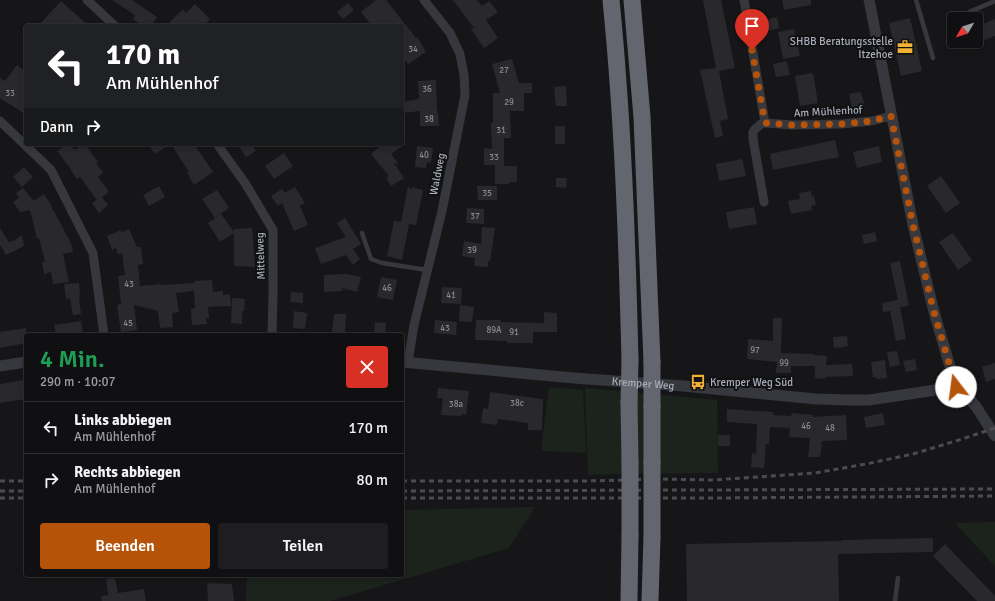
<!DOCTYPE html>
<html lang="de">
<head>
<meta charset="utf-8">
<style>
  body { margin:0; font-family:Signika,sans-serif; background:#1e1e20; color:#f1f3f6; height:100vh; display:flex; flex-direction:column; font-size:15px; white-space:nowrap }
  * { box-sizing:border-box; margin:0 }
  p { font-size:13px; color:#9c9d9f }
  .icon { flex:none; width:22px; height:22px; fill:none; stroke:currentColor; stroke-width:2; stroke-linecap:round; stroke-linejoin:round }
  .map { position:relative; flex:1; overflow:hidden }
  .side { position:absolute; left:24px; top:333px; width:380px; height:244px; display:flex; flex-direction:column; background:#101012; border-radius:4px; box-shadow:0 2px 6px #0003,0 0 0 1px #303032 }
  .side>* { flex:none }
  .hud { position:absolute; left:24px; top:24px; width:380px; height:122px; border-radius:4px; box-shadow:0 2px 6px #0003,0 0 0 1px #303032; background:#202124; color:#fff; overflow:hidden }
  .needle { width:26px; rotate:231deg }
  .tools { position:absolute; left:947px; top:12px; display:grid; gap:8px }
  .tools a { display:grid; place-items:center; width:36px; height:36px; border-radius:4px; background:#101012; box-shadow:0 2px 6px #0003,0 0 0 1px #303032; font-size:20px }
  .pin { position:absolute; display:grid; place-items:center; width:34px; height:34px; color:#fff; margin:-41px -17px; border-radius:50% 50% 50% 0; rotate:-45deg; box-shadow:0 0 4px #0007 }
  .pin .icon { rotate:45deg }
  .me { position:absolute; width:44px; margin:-22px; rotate:345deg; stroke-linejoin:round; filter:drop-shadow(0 0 3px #0008) }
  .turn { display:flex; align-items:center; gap:14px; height:84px; padding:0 16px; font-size:18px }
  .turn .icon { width:52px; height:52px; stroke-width:2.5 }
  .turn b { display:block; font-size:28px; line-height:34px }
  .then { display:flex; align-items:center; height:38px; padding:0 16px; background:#0003; gap:8px; font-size:15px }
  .round { display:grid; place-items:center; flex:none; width:42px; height:42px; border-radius:4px; background:#1e1e20 }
  .headline { display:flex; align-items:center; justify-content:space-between; height:68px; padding:0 16px }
  h1 { font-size:24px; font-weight:600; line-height:30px; color:#1e9e55 }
  .button { display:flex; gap:8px; margin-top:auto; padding:8px 16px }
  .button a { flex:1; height:46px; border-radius:4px; background:#b45309; color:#fff; font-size:16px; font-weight:600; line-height:46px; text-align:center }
  .button a+a { background:#1e1e20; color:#f1f3f6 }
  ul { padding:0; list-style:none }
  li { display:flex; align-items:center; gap:12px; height:52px; padding:0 16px; border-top:1px solid #303032 }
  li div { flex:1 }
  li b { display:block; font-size:15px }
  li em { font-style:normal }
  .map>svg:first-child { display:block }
  .green { fill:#1c231d }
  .building { fill:#29292c }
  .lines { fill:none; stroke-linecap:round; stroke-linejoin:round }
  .service { stroke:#37383d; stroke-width:4.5 }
  .minor { stroke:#37383d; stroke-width:9 }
  .tertiary { stroke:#37383d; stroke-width:11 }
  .motorway { stroke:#63666e; stroke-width:17 }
  .rail { stroke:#4a4c52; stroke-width:3; stroke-dasharray:5 4; stroke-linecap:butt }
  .motorway-bridge { stroke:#63666e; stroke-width:17 }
  .route { stroke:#b45309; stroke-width:7; stroke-dasharray:0 12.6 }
  .labels { text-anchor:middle; stroke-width:4; stroke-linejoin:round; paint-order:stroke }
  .number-label { font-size:9px; fill:#888b94 }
  .poi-label { font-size:11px; fill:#a8adb8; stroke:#111113; text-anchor:end }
  .street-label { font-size:11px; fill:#a8adb8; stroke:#111113 }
</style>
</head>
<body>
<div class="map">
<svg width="995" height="601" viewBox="0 0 995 601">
  <rect width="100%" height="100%" fill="#161618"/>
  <g class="green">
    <polygon points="549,387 583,390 586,453 541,451"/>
    <polygon points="585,388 717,400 718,473 613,474 588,475"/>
    <polygon points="535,507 509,548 330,601 246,601 247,575 402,575 402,510"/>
    <polygon points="995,522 995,566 955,523"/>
  </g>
  <g class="building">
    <polygon points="112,0 132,0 157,17 151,26 143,26 133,19 135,15"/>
    <polygon points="376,0 386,0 416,38 417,37 426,52 408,64 402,56 402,26 372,26 361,12"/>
    <polygon points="453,0 477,0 482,6 489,1 498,12 486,20 498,38 484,48 471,29 474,28"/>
    <polygon points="703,0 721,0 735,68 719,71 728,119 720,121 723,136 715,138 700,70 716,68"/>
    <polygon points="782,0 811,0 811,5 784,10"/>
    <polygon points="61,1 89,26 38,26"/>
    <polygon points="348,3 354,10 343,19 337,12"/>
    <polygon points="195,4 210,19 203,26 166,26 183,9 186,13"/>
    <polygon points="777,17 779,28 768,31 766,20"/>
    <polygon points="910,18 922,71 901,76 889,23"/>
    <polygon points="995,19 995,36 984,40 978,26"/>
    <polygon points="794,29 800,56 783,59 778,32"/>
    <polygon points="512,59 519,83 532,83 532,93 524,93 524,111 510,111 511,138 504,138 504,166 517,166 517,182 509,182 509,184 495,184 495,165 484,165 484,148 492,149 491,123 493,123 493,93 500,93 492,64"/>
    <polygon points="787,61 790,75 776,77 773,64"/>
    <polygon points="17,65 26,72 26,115 10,104 10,105 0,98 0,78 5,81"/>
    <polygon points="813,73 818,103 800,106 795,76"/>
    <polygon points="436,80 437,111 438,111 439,126 420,126 420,111 402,113 402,102 419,99 418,81"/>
    <polygon points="566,86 567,106 556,106 554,87"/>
    <polygon points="861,92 865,107 852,109 849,94"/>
    <rect x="555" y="126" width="10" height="18"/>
    <polygon points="835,140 839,157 773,170 770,154"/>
    <polygon points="67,144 70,144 75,150 83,144 85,144 98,162 96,163 103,173 98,177 109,192 102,197 108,205 99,213 92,203 97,200 80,177 77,179 70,169 71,169 57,151"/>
    <polygon points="148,144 170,144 155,154"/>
    <polygon points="171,144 194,144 213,172 194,185 187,173 189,172"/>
    <polygon points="244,144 251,144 256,151 246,157 239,147"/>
    <polygon points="383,144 405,144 391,154 399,164 394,163 404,178 391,186 386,178 389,176 371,154"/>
    <polygon points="417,146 433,148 431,163 427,162 426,168 415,167"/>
    <polygon points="879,146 882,162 857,168 853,152"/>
    <polygon points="284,153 293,166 274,179 265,166"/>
    <polygon points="742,159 746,176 719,181 716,164"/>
    <polygon points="24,167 33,177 22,187 13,177"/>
    <polygon points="941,176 960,203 946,213 927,186"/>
    <polygon points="556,178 567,178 566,188 556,187"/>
    <polygon points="159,186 165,197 149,206 143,195"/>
    <polygon points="408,186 411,190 412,187 423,190 416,225 409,224 402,260 387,256 394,221 401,222"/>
    <polygon points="477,186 497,186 497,200 478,200"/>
    <polygon points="295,187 305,203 300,206 308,225 294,231 282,203 278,206 271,196 282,189 285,193"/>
    <polygon points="23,188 34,201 44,194 52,206 51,206 71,243 73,252 63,254 69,282 53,284 51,272 44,274 42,262 45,262 39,238 37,239 30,210 20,212 13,202 19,198 16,193"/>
    <polygon points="217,190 229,208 215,218 202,199"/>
    <polygon points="811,191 812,197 814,196 816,205 811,206 812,210 791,214 788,201 800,199 799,193"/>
    <polygon points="754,207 757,224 729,229 726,212"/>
    <polygon points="467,208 484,209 484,224 466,223"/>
    <polygon points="221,214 234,232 234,229 252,228 254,252 255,267 234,266 234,233 220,242 208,223"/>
    <polygon points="345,218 361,244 353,249 360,259 353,265 346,255 321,264 315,248 346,237 337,223"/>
    <polygon points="482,227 495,228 490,261 488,261 488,267 474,266 475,258 462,256 464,241 481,244"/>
    <polygon points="0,228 9,242 12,241 13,241 22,235 24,246 6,255 0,245"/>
    <polygon points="129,229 137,247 141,247 143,264 138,265 140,286 161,284 161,285 194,283 194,281 212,280 213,292 223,291 223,295 230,294 231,306 208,307 209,318 206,318 207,324 192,325 191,309 195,308 194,291 176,293 179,312 172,313 173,327 160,328 158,311 134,305 137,330 121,332 117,305 121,304 118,276 125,275 122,253 118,254 116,248 112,250 107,236 121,230 122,232"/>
    <polygon points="875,232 877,241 864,244 862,235"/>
    <polygon points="953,233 972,260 958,270 939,242"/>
    <polygon points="900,261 909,306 900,307 906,339 896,341 890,311 883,312 882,303 898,300 890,263"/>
    <polygon points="347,274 361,277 357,292 342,288 342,291 324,292 324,275"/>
    <polygon points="381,277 397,280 393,300 377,297"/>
    <polygon points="79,283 80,297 79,297 81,314 73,315 70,298 66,299 64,284"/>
    <polygon points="442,287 462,288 461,304 441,303"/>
    <polygon points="291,292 303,293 303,303 290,302"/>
    <polygon points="232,298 245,299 244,311 242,311 242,324 231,323"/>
    <polygon points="460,305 474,307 472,322 459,321"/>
    <polygon points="294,311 307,313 305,329 293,328"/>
    <polygon points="544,312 557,313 557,332 533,332 533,343 507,343 507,341 475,340 476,320 501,320 501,322 544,323"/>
    <polygon points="334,314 346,314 345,333 332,332"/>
    <polygon points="773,318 782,318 781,353 814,354 814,355 827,356 826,365 852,364 853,376 826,377 825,379 815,378 815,366 791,366 791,373 776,373 777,362 747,359 748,339 773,341"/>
    <polygon points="435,320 457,322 456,335 434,333"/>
    <polygon points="81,321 83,335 56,335 54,325"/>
    <polygon points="375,322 386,323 385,335 374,335"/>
    <polygon points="26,328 26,343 0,348 0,332"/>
    <polygon points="847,336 848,346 845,346 845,347 834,348 833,337"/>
    <polygon points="897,351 900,365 890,367 887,352"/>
    <polygon points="915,359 917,370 906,372 903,361"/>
    <polygon points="885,360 887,378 877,379 876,377 873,378 871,362"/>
    <polygon points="995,363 995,379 986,382 982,367"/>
    <polygon points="24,380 26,390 26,399 0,403 0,384"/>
    <polygon points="438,388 469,391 466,415 461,414 461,416 441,415 443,398 437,398"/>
    <polygon points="490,392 543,399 542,430 528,430 528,423 498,419 497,425 481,423 483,408 488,409"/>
    <polygon points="727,409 773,412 773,415 791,416 792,413 813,415 813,417 846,415 847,440 822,441 820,457 808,457 810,438 789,437 790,428 770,427 769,444 766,444 764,468 751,467 752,453 756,454 757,424 727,422"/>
    <polygon points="883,413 885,425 866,428 864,417"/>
    <rect x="718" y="435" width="12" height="11"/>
    <polygon points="933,538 933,552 838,554 839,601 687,601 686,544 842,541 842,540"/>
    <polygon points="945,544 995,596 995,601 977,601 933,556"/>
    <polygon points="115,578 118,593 144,589 146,601 102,601 101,596 108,595 106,579"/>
    <polygon points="207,583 232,584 234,601 208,601"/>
  </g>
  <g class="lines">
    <g class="service">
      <polyline points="916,0 933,58"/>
      <polyline points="969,12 995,1"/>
      <polyline points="362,233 371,259 382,263 427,270"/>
      <polyline points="895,601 898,578"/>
    </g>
    <g class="minor">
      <polyline points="87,0 115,26"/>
      <polyline points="744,0 765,123"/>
      <polyline points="0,121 51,170 93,253 104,335"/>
      <polyline points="217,144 245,183 273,230 273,295 272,335"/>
      <polyline points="764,202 753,139 753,132 755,129 761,124 765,123 793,125 841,124 872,121 891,116"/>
      <polyline points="408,362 414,325 442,211 465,95 464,75 460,54 450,33 424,0"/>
    </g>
    <g class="tertiary">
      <polyline points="869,0 913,225 934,312 956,387"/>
      <path id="s1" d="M402,362l172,16 109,8 133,13 34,1h19l87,-13"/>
      <polyline points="0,366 26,362"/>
      <polyline points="956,387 969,398 977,408 995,436"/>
    </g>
    <g class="motorway">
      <path d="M611,0c12,120 16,240 19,360"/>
      <polyline points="632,0 642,117 652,362"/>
      <polyline points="629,403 630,462"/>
      <polyline points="652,406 652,462"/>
      <polyline points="629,601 630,536"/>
      <polyline points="650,601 652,537"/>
    </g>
    <g class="rail">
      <polyline points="0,481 26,481"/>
      <polyline points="402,481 586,481 661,479 713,480 815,473 866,464 913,454 959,440 995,428"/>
      <polyline points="0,491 26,491"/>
      <polyline points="402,491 995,489"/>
      <polyline points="0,498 26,498"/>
      <polyline points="402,498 717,498 995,496"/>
    </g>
    <g class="motorway-bridge">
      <polyline points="629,403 630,360"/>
      <polyline points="652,406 652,362"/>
      <polyline points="630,536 630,462"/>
      <polyline points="652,537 652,462"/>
    </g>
  </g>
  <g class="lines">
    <polyline class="route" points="752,50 765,123 793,125 841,124 872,121 891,116 913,225 934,312 956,387"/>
  </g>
  <defs>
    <symbol id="office-bare" viewBox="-9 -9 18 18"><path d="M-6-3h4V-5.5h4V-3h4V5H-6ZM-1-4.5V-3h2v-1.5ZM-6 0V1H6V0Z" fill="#f2b134" stroke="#111113" stroke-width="2.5" paint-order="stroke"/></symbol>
    <symbol id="bus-bare" viewBox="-9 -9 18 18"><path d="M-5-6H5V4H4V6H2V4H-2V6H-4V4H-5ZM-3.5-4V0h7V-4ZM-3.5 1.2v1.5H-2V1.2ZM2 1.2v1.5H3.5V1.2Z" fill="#f2b134" stroke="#111113" stroke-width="2.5" paint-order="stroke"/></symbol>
  </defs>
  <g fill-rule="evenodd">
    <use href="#office-bare" x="894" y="36" width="22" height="22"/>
    <use href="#bus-bare" x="687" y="371" width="22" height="22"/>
  </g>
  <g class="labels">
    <g class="number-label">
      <text x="413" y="52">34</text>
      <text x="504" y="73">27</text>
      <text x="427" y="92">36</text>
      <text x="10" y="96">33</text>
      <text x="509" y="105">29</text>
      <text x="429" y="122">38</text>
      <text x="501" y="133">31</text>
      <text x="424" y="158">40</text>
      <text x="494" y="160">33</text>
      <text x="487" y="196">35</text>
      <text x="475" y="219">37</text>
      <text x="472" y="253">39</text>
      <text x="129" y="287">43</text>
      <text x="387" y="291">46</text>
      <text x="451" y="298">41</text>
      <text x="128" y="326">45</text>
      <text x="445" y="331">43</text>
      <text x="494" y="333">89A</text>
      <text x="514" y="335">91</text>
      <text x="755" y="353">97</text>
      <text x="784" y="366">99</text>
      <text x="517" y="406">38c</text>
      <text x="456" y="407">38a</text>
      <text x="806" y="429">46</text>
      <text x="830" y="431">48</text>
    </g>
    <g class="poi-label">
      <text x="893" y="45">SHBB Beratungsstelle<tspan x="893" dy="13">Itzehoe</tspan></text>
      <text x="710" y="386" text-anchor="start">Kremper Weg Süd</text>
    </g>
    <g class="street-label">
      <text transform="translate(828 111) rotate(-3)" y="4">Am Mühlenhof</text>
      <text transform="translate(437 174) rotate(-79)" y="4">Waldweg</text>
      <text transform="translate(260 256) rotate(-92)" y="4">Mittelweg</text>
      <text dy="4" stroke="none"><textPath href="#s1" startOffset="242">Kremper Weg</textPath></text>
    </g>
  </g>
</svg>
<div class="tools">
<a><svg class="needle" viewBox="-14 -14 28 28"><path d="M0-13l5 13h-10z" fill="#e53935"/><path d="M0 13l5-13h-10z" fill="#9c9d9f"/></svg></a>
</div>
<div class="pin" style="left:752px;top:50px;background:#d93025"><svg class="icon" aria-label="arrive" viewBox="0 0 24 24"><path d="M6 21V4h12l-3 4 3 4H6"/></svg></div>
<svg class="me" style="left:956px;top:387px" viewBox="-20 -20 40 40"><circle r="19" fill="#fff"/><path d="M0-13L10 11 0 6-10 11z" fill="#b45309"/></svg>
<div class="hud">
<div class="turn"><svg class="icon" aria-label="left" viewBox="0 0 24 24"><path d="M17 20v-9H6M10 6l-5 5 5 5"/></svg><div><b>170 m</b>Am Mühlenhof</div></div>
<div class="then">Dann<svg class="icon" aria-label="right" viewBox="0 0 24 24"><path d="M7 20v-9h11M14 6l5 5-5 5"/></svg></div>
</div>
<section class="side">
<div class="headline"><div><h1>4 Min.</h1><p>290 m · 10:07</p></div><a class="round" style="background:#d93025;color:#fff"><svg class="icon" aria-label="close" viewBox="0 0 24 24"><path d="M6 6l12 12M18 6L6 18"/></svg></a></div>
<ul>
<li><svg class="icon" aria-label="left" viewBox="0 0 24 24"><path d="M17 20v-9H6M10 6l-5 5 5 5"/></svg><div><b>Links abbiegen</b><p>Am Mühlenhof</p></div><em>170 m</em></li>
<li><svg class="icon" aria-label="right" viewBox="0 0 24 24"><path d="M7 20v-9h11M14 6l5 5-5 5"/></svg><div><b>Rechts abbiegen</b><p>Am Mühlenhof</p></div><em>80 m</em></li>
</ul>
<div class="button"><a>Beenden</a><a>Teilen</a></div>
</section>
</div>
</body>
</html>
